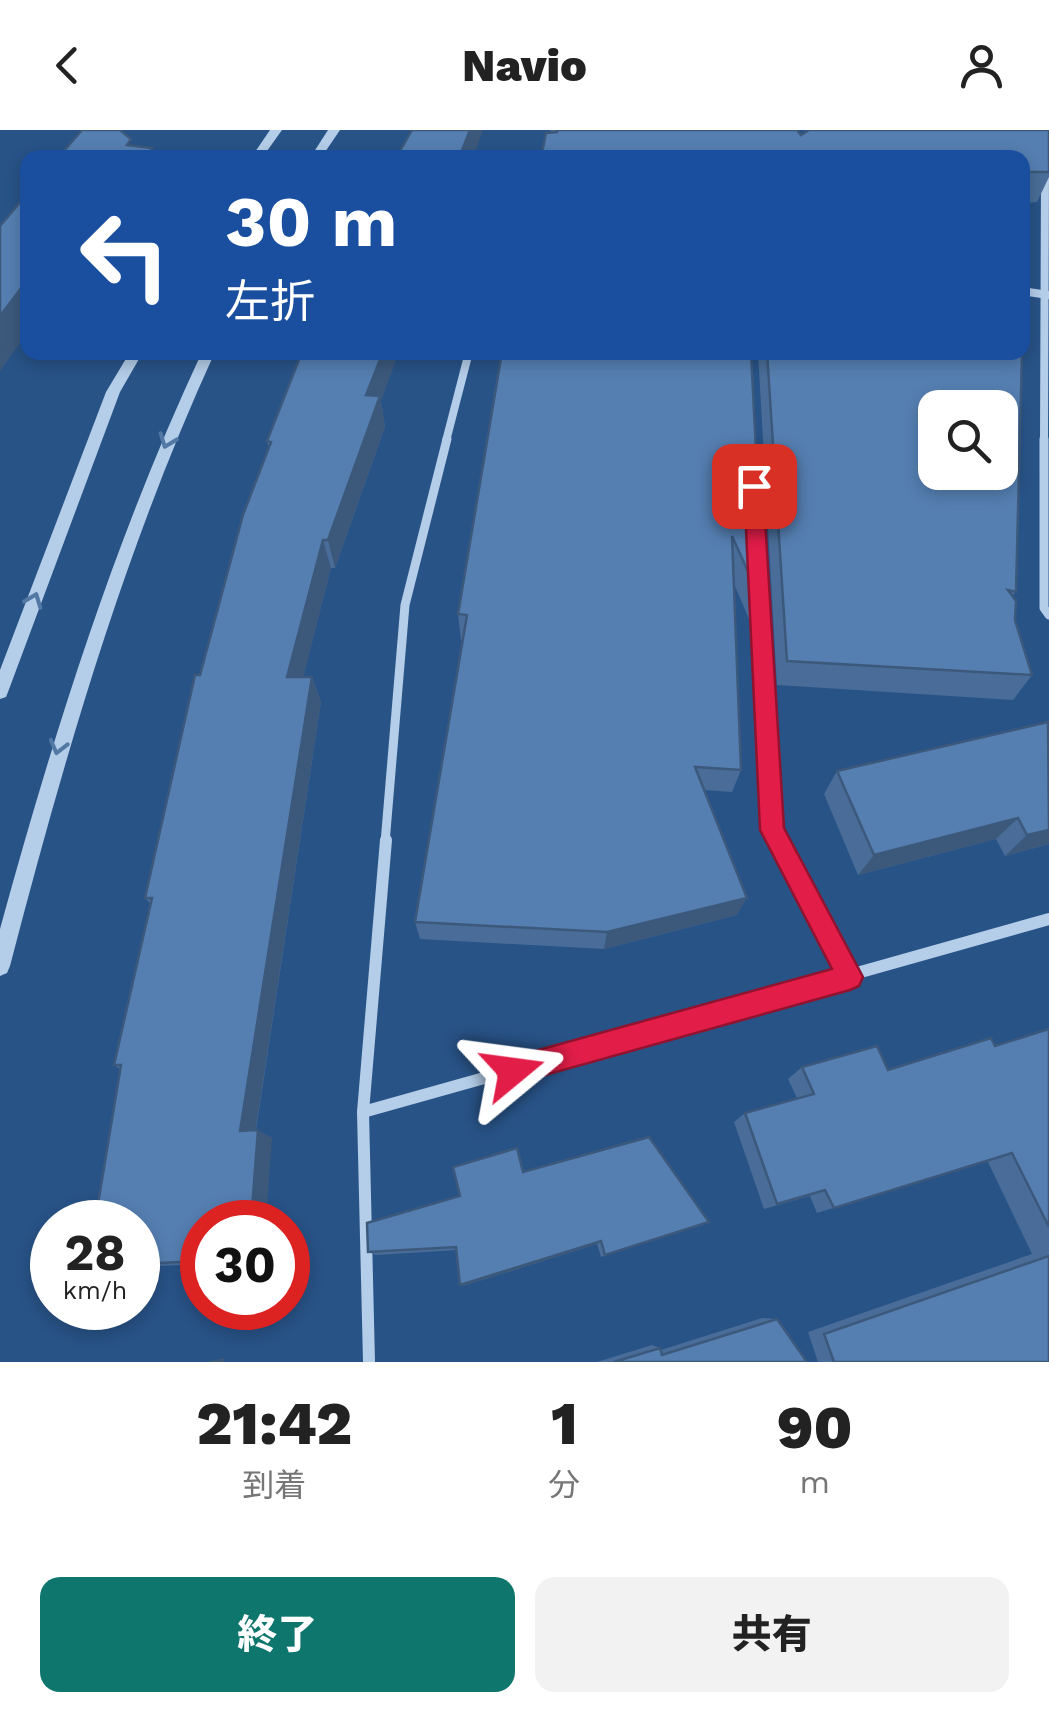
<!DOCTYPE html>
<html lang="ja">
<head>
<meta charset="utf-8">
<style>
  body { margin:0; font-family:"Work Sans","Noto Sans JP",sans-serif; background:#f2f2f2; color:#222; height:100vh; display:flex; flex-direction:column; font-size:38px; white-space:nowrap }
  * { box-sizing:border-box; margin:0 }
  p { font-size:32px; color:#767676 }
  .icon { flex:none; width:55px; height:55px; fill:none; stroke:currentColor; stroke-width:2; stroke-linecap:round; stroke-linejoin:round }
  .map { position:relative; height:1232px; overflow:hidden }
  .panel { display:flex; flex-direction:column; background:#fff; flex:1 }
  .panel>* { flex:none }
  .guide { position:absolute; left:20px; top:20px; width:1010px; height:210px; border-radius:20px; box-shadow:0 5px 15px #0003; background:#1a4fa0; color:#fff; overflow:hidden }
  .buttons { position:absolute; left:918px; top:260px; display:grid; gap:20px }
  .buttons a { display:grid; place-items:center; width:100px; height:100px; border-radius:20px; background:#fff; box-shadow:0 5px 15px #0003; font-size:50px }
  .speed { position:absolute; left:30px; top:1070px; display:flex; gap:20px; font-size:50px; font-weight:700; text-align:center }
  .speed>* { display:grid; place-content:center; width:130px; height:130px; border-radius:50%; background:#fff; box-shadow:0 5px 15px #0003; line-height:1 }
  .speed small { font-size:25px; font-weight:400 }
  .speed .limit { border:15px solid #d22; background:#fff; color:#111 }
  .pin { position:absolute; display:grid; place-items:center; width:85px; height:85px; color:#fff; margin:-42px; border-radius:20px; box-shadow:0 5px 15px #0006 }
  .me { position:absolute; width:110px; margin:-55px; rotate:74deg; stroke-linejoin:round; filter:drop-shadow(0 0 8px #0008) }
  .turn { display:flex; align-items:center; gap:35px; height:210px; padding:0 40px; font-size:45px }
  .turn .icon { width:130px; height:130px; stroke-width:2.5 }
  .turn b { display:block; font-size:70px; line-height:85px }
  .eta { display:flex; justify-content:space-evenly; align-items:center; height:170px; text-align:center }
  .eta b { font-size:60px; font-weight:800; line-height:70px }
  .primary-button { display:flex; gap:20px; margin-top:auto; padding:20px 40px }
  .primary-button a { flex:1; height:115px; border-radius:20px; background:#0f766e; color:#fff; font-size:40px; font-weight:800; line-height:115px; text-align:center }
  .primary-button a+a { background:#f2f2f2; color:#222 }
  header { display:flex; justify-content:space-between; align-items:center; height:130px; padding:0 40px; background:#fff; font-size:45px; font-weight:800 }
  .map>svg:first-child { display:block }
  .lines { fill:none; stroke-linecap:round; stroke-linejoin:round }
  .minor-far2 { stroke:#b4cde8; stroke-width:8 }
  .minor-far1 { stroke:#b4cde8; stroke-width:9 }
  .minor { stroke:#b4cde8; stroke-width:12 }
  .tertiary { fill:#b4cde8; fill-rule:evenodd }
  .wall { fill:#496d98 }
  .shaded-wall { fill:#3c597c }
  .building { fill:#557fb1; stroke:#3c597c; stroke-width:2.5; fill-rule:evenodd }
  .oneway { stroke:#5278a4 }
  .route { fill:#e11d48; stroke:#92132f; stroke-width:2.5 }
</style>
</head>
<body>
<header><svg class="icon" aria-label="back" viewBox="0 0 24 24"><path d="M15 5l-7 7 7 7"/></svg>Navio<svg class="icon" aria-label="person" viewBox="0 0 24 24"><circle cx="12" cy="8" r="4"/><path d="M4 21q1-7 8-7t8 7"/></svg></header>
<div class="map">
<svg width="1049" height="1232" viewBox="0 0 1049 1232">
  <rect width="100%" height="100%" fill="#285387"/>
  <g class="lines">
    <g class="minor-far2">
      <polyline points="1022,161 1048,165"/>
      <polyline points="446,311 469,222"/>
      <polyline points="1044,311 1045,46"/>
    </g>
    <g class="minor-far1">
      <polyline points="1044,309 1044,478 1049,485"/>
      <polyline points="759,478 772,700 779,713"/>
      <polyline points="385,713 405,475 447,309"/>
    </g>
    <g class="minor">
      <polyline points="777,710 850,847"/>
      <polyline points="363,982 1049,789"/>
      <polyline points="369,1232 363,982 386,710"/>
    </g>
    <g class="tertiary">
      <polygon points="270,0 282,0 262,28 251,28"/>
      <polygon points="328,0 340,0 321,28 310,28"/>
      <polygon points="130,222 143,222 120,262 8,562 6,567 0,569 0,540 106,262"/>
      <path d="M202,222h13c-91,199 -150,403 -205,614l-3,7 -7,3v-47c54,-197 115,-391 202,-577z"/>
    </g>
  </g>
  <g class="wall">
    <polygon points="550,0 556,0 555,2 801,5 1049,0 1049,47 1037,72 1025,73 550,3"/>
    <polygon points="751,222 764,477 755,503 734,454 741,640 732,662 704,660 737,785 604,819 420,809 415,792 463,510 461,510 458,484"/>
    <polygon points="758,222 1022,222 1016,462 1012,466 1015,490 1032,545 1013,570 777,555"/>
    <polygon points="381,271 385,297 335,438 331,438 303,547 312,547 321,572 256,1000 272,1008 202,1092 202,1134 138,1137 138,1092 120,939 114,935 150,773 145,768 200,545 269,318 267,311"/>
    <polygon points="1048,592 1049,714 1005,726 996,709 858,745 824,664 837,641"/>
    <polygon points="1049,899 1049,1232 818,1232 808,1202 1032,1124 987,1030 817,1083 810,1066 764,1079 734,992 745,983 797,968 788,949 802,937 888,940 995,916"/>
    <polygon points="523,1042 709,1092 601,1127 597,1114 463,1156 460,1155 457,1120 376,1125 368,1122 460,1066"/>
    <polygon points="762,1188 777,1189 807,1232 597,1232 652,1215 660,1218 661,1220"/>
  </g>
  <g class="shaded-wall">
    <polygon points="470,0 483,0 473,28 459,28"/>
    <polygon points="152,18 155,28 146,28"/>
    <polygon points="28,149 28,202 0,241 0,186"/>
    <polygon points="383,222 399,222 381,271 385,297 335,438 328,410 366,265"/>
    <polygon points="323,410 331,438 297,572 287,547"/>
    <polygon points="312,547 321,572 254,1010 240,1001"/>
    <polygon points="1018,688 996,709 858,745 874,725"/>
    <polygon points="1049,700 1049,714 1005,726 1027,705"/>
    <polygon points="747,768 737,785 604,819 607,802"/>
    <polygon points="258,1000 272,1008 266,1092 251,1092"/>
    <polygon points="601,1111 597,1114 463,1156 460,1155"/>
    <polygon points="224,1228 224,1232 206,1232"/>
  </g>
  <g class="building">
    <polygon points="82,0 120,0 131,9 127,15 152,18 146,28 58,28"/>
    <polygon points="412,0 470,0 459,28 396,28"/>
    <polygon points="558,0 797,0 801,5 809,0 1049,0 1049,42 1026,42 1022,182 1022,28 541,28 546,3 557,2"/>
    <polygon points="28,63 28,149 0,186 0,96"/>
    <polygon points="302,222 383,222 366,265 380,266 328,410 323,410 287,547 312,547 240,1001 258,1000 251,1092 202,1092 202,1131 138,1134 138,1092 95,1092 121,935 114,935 152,768 145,768 195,545 200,545 243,385 271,312 267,311"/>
    <polygon points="502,222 751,222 764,477 732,406 741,640 695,637 747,768 607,802 415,792 467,485 458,484"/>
    <path d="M767,222h255l-6,240 -8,-2 8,11 -1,19 17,55 -245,-14zM935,278h65v64h-65z"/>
    <polygon points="1048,592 1049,700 1027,705 1018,688 874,725 837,641"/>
    <polygon points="1049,899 1049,1097 1012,1023 834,1078 825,1060 777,1074 745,983 814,964 802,937 877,916 888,940 991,908 995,916"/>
    <polygon points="649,1007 709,1092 605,1125 601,1111 460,1155 456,1117 368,1122 367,1093 460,1066 453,1037 517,1018 523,1042"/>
    <polygon points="1049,1126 1049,1232 834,1232 824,1204"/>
    <polygon points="777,1189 807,1232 614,1232 660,1218 662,1225"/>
  </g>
  <defs><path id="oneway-chevron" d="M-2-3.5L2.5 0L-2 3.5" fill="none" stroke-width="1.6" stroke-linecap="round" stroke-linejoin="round" transform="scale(2.5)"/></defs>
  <g class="oneway">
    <use href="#oneway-chevron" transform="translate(167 311) rotate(111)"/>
    <use href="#oneway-chevron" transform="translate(34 470) rotate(-69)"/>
    <use href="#oneway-chevron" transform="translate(58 617) rotate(105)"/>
  </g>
  <polygon class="route" points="754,349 763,356 784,698 863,847 859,856 850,860 513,954 503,950 499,941 503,931 513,927 832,839 760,700 744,356"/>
</svg>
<div class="buttons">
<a><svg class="icon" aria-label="search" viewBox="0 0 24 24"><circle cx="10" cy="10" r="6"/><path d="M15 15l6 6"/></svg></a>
</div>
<div class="speed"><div>28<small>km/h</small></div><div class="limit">30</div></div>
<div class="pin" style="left:754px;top:356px;background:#d93025"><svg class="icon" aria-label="arrive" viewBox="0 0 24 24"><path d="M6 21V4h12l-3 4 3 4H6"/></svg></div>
<svg class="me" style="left:513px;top:941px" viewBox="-20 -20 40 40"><path d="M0-17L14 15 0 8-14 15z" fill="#e11d48" stroke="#fff" stroke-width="4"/></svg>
<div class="guide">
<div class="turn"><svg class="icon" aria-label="left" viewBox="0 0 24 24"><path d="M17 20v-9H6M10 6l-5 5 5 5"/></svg><div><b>30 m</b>左折</div></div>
</div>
</div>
<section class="panel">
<div class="eta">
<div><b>21:42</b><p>到着</p></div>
<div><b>1</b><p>分</p></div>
<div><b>90</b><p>m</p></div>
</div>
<div class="primary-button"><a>終了</a><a>共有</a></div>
</section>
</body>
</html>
